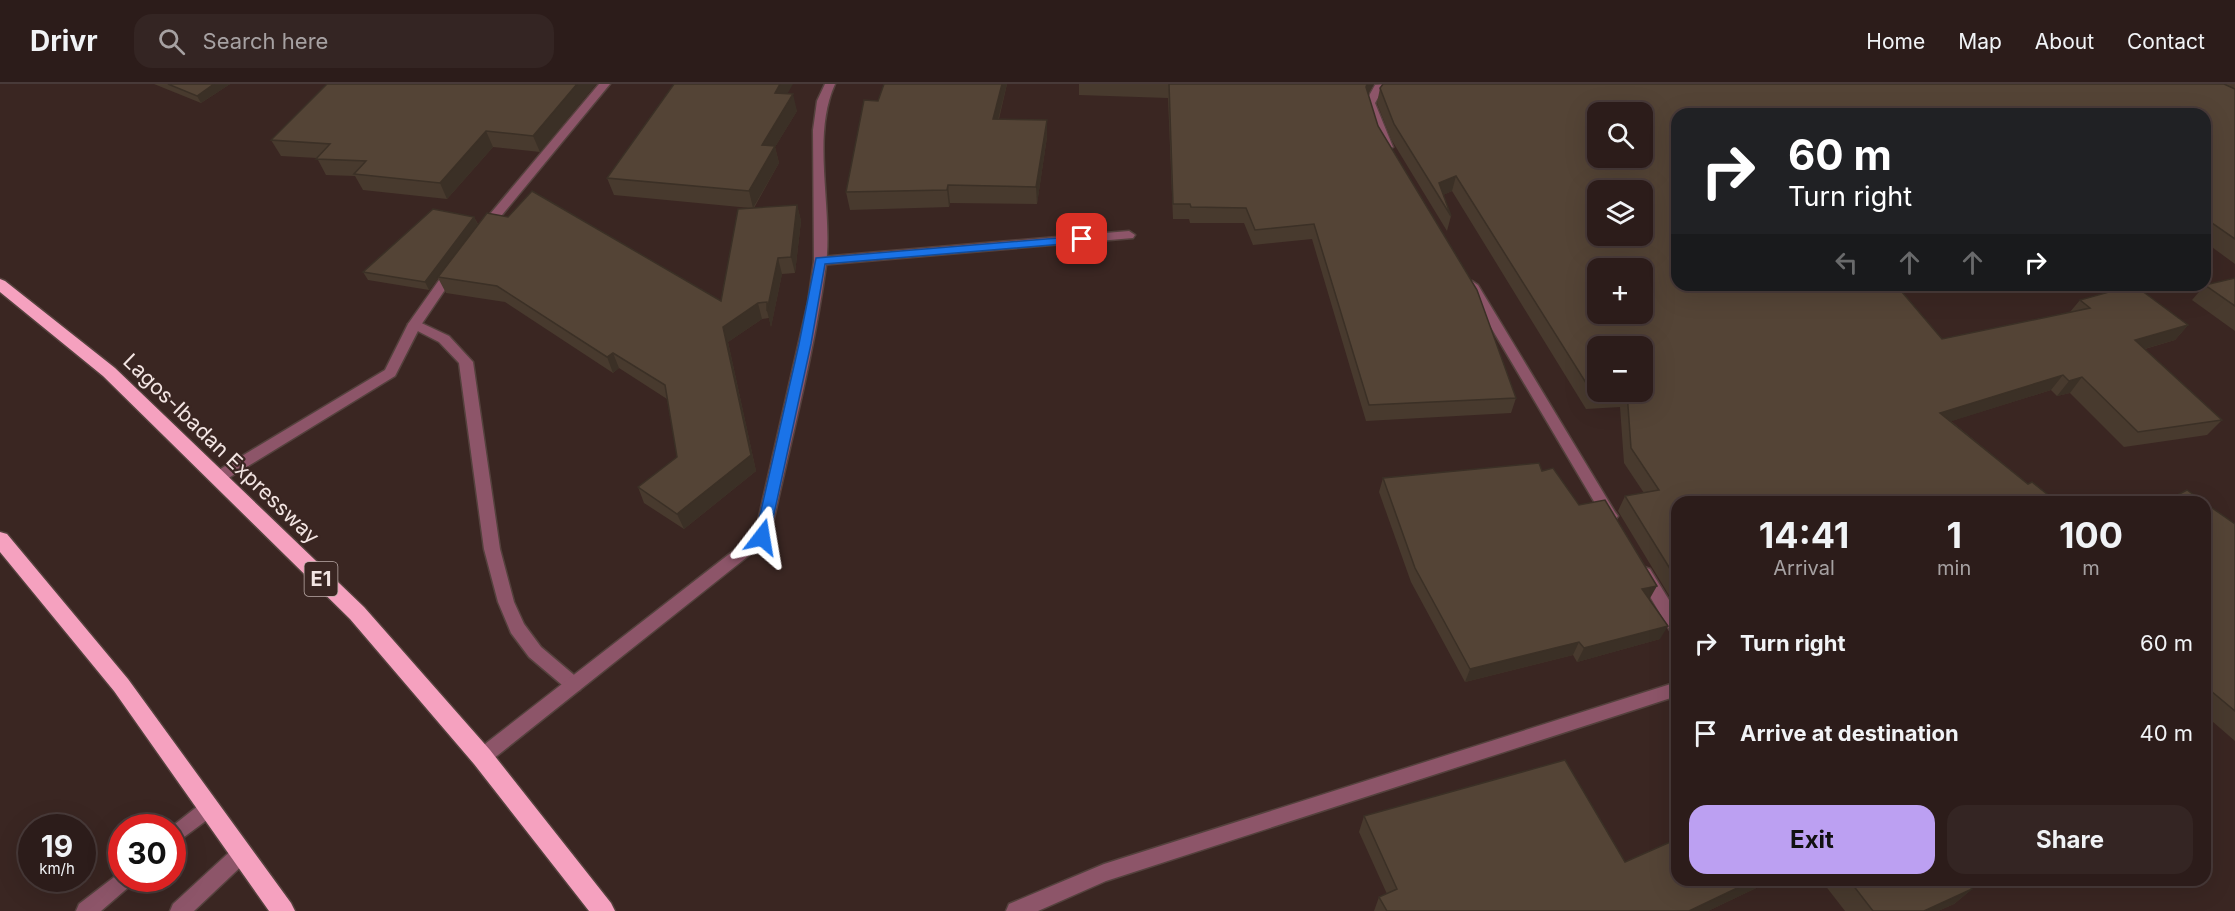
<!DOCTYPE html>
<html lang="en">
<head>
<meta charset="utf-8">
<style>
  body { margin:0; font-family:Inter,sans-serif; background:#342523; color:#f1f3f6; height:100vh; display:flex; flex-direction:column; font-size:22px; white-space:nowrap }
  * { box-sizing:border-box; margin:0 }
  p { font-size:20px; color:#a6a1a2 }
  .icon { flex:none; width:33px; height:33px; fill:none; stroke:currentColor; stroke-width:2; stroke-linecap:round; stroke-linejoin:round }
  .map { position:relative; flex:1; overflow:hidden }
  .panel { position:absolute; left:1671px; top:412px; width:540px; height:390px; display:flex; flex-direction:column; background:#2c1c1a; border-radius:18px; box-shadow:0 6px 24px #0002,0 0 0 2px #483a39 }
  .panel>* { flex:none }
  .banner { position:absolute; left:1671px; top:24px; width:540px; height:183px; border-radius:18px; box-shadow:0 6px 24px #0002,0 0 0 2px #483a39; background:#202124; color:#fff; overflow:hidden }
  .tools { position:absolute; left:1587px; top:18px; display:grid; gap:12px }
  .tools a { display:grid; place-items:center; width:66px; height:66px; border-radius:12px; background:#2c1c1a; box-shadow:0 6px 24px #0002,0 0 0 2px #483a39; font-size:30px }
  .speed { position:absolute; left:18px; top:730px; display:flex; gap:12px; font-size:30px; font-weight:700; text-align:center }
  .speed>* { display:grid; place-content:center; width:78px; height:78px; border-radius:50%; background:#2c1c1a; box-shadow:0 6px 24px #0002,0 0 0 2px #483a39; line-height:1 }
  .speed small { font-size:15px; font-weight:400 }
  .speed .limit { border:9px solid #d22; background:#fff; color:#111 }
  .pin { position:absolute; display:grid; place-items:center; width:51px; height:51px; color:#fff; margin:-26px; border-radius:12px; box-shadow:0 3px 9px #0006 }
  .me { position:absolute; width:66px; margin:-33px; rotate:14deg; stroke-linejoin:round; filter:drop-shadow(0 0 4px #0008) }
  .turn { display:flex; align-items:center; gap:21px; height:126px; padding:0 18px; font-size:27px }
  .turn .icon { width:78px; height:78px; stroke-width:2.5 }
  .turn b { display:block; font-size:42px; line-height:51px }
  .lanes { display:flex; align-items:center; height:57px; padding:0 18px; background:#0003; justify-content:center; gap:30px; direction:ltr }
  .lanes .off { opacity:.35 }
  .eta { display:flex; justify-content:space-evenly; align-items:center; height:102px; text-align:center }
  .eta b { font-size:36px; font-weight:700; line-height:42px }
  .cta { display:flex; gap:12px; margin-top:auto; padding:12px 18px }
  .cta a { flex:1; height:69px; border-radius:18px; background:#bca0f2; color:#111; font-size:24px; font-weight:700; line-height:69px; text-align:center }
  .cta a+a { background:#342523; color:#f1f3f6 }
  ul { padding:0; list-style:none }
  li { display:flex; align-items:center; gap:18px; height:90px; padding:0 18px }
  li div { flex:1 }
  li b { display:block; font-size:22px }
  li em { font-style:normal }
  header { display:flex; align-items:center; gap:36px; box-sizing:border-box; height:84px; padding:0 30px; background:#2c1c1a; border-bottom:2px solid #483a39 }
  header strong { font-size:28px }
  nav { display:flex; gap:33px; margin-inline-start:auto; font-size:21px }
  .search { width:420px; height:54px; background:#342523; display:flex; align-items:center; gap:15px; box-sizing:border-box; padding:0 21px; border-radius:18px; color:#a6a1a2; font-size:22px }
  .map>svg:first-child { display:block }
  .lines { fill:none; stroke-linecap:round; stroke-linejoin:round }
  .service-casing { stroke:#54413d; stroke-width:3 }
  .minor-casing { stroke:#54413d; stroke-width:3 }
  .motorway-casing { stroke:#54413d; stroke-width:3 }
  .service { fill:#8d5569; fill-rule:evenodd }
  .minor { fill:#8d5569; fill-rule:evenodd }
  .motorway { fill:#f5a1bf; fill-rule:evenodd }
  .wall { fill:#483a2e }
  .shaded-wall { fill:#3b3026 }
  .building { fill:#544436; stroke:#3b3026; stroke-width:1.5; fill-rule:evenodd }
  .route { fill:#1a73e8; stroke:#114b97; stroke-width:1.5 }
  .labels { text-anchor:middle; stroke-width:4.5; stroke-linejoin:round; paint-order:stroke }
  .shield { fill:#3a2622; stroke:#bcaca9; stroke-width:1.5 }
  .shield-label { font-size:20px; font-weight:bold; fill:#f3e5e3 }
  .street-label { font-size:21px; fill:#f3e5e3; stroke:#3a2622 }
</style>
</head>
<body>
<header>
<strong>Drivr</strong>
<div class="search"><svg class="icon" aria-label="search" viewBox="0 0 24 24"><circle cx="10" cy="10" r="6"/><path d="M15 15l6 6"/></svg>Search here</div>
<nav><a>Home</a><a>Map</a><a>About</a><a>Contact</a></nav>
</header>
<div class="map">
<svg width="2235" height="827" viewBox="0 0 2235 827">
  <rect width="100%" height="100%" fill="#3a2622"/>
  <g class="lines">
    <defs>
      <g id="service">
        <polygon points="1129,147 1135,151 1133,154 820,181 814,177 820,173"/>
        <polygon points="415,236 449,252 473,278 500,465 514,518 524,540 541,563 580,596 582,601 580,606 574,608 568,606 529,573 511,549 498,518 484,465 459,279 439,258 410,243 408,240"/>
        <polygon points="209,716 215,718 218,724 215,730 172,762 172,744 170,744 203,718"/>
        <polygon points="242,760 249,763 251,769 249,775 194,827 170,827 173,820 235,763"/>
        <polygon points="122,787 122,795 134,795 131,801 101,827 76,827 79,820"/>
      </g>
      <g id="minor">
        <polygon points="599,0 610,0 488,148 480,148 480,142"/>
        <path d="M825,0h10c-24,53 -2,123 -9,181 -12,91 -37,182 -56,272l-3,4 -279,222 -6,2 -6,-2 -3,-6 3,-6 279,-217 53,-232 6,-41 -1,-131 4,-29z"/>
        <polygon points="1393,0 1383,5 1375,19 1393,63 1387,66 1381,63 1365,19 1375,1"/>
        <polygon points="453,181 459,185 421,241 395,292 222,398 212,398 210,394 212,390 385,286 408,240 449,182"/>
        <polygon points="1472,197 1478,201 1615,428 1618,432 1615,436 1605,436 1466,201"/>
        <polygon points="1644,483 1650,485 1677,529 1677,550 1671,548 1636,489 1638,485"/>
        <polygon points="1677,598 1677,612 1106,797 1038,827 1006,827 1009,820 1104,780"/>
      </g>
      <g id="motorway">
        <polygon points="0,195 5,197 115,284 364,523 490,666 611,819 615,827 589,827 474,680 350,535 103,292 0,208"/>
        <polygon points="0,448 7,450 128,595 291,819 295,827 269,827 114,607 0,468"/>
      </g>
    </defs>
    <use href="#service" class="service-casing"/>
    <use href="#minor" class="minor-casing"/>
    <use href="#motorway" class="motorway-casing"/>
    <use href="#service" class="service"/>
    <use href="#minor" class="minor"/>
    <use href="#motorway" class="motorway"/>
  </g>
  <g class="wall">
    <polygon points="154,0 230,0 201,19"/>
    <polygon points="327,0 596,0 540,68 493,63 447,115 363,106 355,92 326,91 317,74 281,72 271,56"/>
    <polygon points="884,0 1007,0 999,35 1047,36 1047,53 1037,120 950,119 949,123 850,126 846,108"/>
    <polygon points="1079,0 1374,0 1368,10 1378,42 1516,314 1511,329 1366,337 1312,155 1253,161 1244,139 1190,139 1189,135 1173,135 1168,14 1079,11"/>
    <polygon points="1383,0 2235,0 2235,180 2205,158 2205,30 1677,30 1942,255 2070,228 2080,216 2188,241 2175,256 2145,265 2222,336 2207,351 2124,363 2070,309 2057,312 2051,306 1951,337 2028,400 2057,418 1677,418 1677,511 1670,513 1618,427 1625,412 1644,409 1624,379 1620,323 1586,325 1452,107 1443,111 1451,132 1447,147 1391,55 1377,19 1380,4"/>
    <polygon points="788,10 797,27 775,63 779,79 754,124 797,121 801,137 795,189 782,190 771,243 769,234 762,235 728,258 756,387 684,445 644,419 638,403 677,373 667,315 619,284 613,289 505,218 446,209 438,194 429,206 368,196 363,188 474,133 478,140 721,217 750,124 614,111 607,94"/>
    <polygon points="2235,194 2235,247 2192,216 2205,201"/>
    <polygon points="1542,387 1579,421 1650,516 1660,555 1577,578 1573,571 1465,598 1411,498 1379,408 1383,394"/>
    <polygon points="2205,419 2235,440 2235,657 2205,631"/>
    <polygon points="1677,622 1677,633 1673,628"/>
    <polygon points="1364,732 1625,778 1677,796 1773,796 1708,827 1374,827 1379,813 1387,810 1359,748"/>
    <polygon points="1821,796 1965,796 1972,805 1954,820 1938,827 1845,827"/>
  </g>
  <g class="shaded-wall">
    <polygon points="214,0 230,0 201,19 197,12"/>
    <polygon points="577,0 596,0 540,68 533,52"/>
    <polygon points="780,0 793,0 779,25 775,9"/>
    <polygon points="1002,0 1007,0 994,52 993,35"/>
    <polygon points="1367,0 1374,0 1363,18 1366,3"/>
    <polygon points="793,10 797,27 775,63 779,79 753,124 749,107 762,61"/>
    <polygon points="1047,36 1047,53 1037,120 1036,103"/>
    <polygon points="486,47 493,63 447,115 440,99"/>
    <polygon points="1456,92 1452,107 1439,113 1439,99"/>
    <polygon points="948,101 950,119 949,123 947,106"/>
    <polygon points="797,121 801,137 795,189 791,173"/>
    <polygon points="474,133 478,141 438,193 438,194 429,206 425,198"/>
    <polygon points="778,174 782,190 771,243 767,227"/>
    <polygon points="758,219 762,235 728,258 756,387 684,445 677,430 723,243"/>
    <polygon points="2188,241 2175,256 2123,271 2135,256"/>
    <polygon points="613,269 619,284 613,289 607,273"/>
    <polygon points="2063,291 2051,306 1930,344 1940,329"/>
    <polygon points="2082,293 2070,309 2057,312 2069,297"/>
    <polygon points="1657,502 1649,516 1642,505"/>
    <polygon points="1668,542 1660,555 1577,578 1584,564"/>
    <polygon points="1579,558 1573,571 1465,598 1470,585"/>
    <polygon points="1754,796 1773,796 1708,827 1689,827"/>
    <polygon points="1972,805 1954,820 1938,827 1924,827"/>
  </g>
  <g class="building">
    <polygon points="168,0 214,0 197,12"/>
    <polygon points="327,0 577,0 533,52 486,47 440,99 354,90 366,77 316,75 330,60 271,56"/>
    <polygon points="674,0 780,0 775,9 793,10 762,61 775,62 749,107 607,94"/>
    <polygon points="884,0 1002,0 993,35 1047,36 1036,103 948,101 947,106 846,108 864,16 878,17"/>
    <polygon points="1169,0 1367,0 1366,3 1378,42 1477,206 1516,314 1369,321 1314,140 1255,146 1246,124 1191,123 1190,120 1173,120"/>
    <path d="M1383,0h841l11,5v150l-30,-21v-104h-528v171h219l46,54 148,-31 -10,-8 54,-15 54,40 -53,15 87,80 -84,12 -56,-55 -13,4 -6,-6 -123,38 88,71 4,-2 25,20h-70l-2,-1 -3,1h-305v78l-52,-84 34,-6 -28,-42 -4,-56 -34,2 -137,-218 -17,7 12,33 -57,-92 -14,-36zM1598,28h44v46h-44zM1598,106h44v46h-44zM1598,184h44v46h-44zM1598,262h44v46h-44z"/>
    <polygon points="532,107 721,217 738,125 797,121 791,173 778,174 767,227 767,218 758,219 723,243 751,371 677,430 638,403 677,373 665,301 613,269 607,273 497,202 438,193 487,129 508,133"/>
    <polygon points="433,125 474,133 425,198 363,188"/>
    <polygon points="2235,194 2235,222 2205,201"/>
    <polygon points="1539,379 1542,387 1553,384 1579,421 1605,416 1657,502 1642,505 1668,542 1584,564 1579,558 1470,585 1415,484 1383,394"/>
    <polygon points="2187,406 2204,418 2164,418"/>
    <polygon points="2205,419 2235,440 2235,627 2205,602"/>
    <polygon points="1565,676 1625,778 1677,755 1677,796 1754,796 1689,827 1387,827 1379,813 1397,805 1364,732"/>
    <polygon points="1849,796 1965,796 1972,805 1924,827 1873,827"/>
  </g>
  <polygon class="route" points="1082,152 1086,153 1086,158 825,180 811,260 769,453 767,457 757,457 755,453 799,260 816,174"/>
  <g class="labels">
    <rect class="shield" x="304.5" y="478" width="33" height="34" rx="4.5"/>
    <g class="shield-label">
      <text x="321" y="502">E1</text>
    </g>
    <g class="street-label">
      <text transform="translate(221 365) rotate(44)" y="7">Lagos-Ibadan Expressway</text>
    </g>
  </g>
</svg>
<div class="tools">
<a><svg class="icon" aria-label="search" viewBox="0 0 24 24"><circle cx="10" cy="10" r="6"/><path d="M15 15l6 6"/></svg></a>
<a><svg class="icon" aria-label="layers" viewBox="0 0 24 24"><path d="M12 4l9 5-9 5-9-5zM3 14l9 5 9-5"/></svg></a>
<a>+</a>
<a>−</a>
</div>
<div class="speed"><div>19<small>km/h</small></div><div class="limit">30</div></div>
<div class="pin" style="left:1082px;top:155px;background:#d93025"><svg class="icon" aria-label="arrive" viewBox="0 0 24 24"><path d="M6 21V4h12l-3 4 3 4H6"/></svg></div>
<svg class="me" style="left:762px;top:453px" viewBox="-20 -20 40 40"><path d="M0-17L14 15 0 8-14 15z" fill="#1a73e8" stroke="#fff" stroke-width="4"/></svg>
<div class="banner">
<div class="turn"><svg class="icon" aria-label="right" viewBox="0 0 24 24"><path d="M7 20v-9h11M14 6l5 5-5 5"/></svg><div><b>60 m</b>Turn right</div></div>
<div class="lanes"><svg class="icon off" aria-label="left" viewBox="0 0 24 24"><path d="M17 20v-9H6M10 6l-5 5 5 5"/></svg><svg class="icon off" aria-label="ahead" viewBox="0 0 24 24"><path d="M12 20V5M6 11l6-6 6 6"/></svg><svg class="icon off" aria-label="ahead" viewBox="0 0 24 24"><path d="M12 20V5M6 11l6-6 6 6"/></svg><svg class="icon" aria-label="right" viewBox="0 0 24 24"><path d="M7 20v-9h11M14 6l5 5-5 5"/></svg></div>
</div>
<section class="panel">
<div class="eta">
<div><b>14:41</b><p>Arrival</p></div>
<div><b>1</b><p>min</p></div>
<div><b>100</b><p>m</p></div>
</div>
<ul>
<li><svg class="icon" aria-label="right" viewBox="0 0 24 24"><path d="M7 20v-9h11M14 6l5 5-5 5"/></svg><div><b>Turn right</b></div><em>60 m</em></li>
<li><svg class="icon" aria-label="arrive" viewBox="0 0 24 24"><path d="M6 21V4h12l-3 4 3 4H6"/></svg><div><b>Arrive at destination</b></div><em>40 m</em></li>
</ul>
<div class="cta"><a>Exit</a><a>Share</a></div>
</section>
</div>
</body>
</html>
